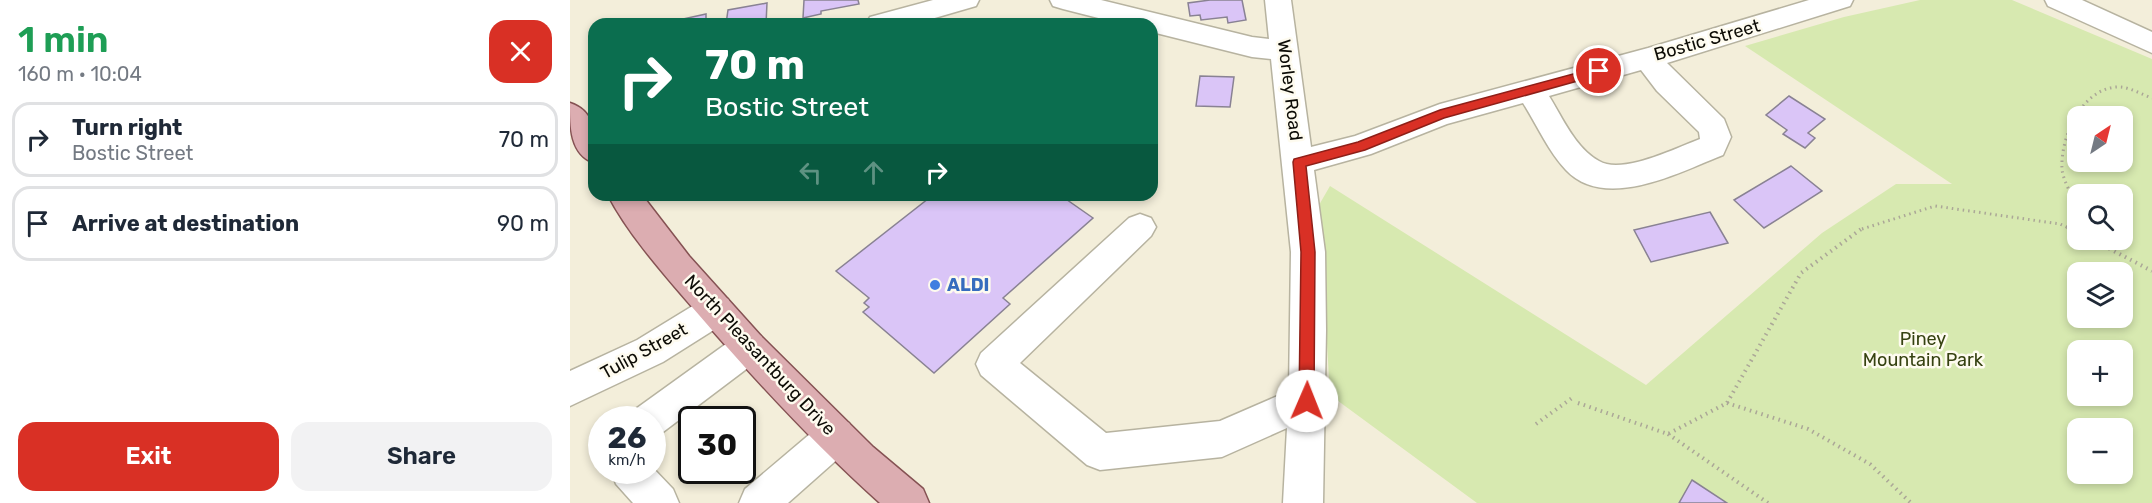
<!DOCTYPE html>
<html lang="en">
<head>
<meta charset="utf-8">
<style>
  body { margin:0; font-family:Rubik,sans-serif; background:#f2f2f3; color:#1f2937; height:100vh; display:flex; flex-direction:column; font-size:22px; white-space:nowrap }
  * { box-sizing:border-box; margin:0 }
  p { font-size:20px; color:#747a83 }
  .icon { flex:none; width:33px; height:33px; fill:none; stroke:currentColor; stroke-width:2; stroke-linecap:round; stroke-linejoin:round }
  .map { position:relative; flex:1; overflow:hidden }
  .drawer { display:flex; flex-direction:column; background:#fff; width:570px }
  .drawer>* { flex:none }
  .hud { position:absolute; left:18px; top:18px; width:570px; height:183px; border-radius:18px; box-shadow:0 3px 9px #0003; background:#0b6e4f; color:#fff; overflow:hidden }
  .needle { width:39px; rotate:35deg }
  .buttons { position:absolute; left:1497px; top:106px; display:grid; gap:12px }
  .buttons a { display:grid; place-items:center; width:66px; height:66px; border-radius:12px; background:#fff; box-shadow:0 3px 9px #0003; font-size:30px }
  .speed { position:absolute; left:18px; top:406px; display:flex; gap:12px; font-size:30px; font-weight:700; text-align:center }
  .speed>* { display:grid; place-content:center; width:78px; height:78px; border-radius:50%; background:#fff; box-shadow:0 3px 9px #0003; line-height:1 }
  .speed small { font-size:15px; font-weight:400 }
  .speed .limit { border:3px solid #111; border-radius:9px; background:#fff; color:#111 }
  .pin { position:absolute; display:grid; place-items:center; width:51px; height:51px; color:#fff; margin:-26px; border:3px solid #fff; border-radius:50%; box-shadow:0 2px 6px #0007 }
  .me { position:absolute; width:66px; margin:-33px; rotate:1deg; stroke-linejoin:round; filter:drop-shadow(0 0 4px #0008) }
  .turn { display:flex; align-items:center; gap:21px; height:126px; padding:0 18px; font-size:27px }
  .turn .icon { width:78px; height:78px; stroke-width:2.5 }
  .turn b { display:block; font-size:42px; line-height:51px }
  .lanes { display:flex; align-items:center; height:57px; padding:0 18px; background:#0003; justify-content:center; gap:30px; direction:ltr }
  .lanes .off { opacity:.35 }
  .round { display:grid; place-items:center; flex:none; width:63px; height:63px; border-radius:18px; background:#f2f2f3 }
  .overview { display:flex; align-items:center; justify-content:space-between; height:102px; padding:0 18px }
  h1 { font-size:36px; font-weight:600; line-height:45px; color:#1e9e55 }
  .button { display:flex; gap:12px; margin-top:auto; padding:12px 18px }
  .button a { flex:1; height:69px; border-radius:18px; background:#d93025; color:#fff; font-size:24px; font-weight:600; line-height:69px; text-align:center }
  .button a+a { background:#f2f2f3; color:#1f2937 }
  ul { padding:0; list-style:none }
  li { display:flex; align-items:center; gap:18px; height:75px; margin:0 12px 9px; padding:0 6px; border:3px solid #e0e1e3; border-radius:18px }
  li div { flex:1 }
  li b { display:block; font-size:22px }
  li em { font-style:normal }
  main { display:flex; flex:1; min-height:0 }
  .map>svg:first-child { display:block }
  .green { fill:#d7e9b0; fill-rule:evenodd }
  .building { fill:#dac5f7; stroke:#898293; stroke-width:1.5 }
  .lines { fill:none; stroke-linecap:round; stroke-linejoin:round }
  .minor-casing { stroke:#b7b3a0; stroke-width:3 }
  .major-casing { stroke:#855253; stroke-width:3 }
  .path-far1 { stroke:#aba797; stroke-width:3; stroke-dasharray:1.5 4; stroke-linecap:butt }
  .path { stroke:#aba797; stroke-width:4; stroke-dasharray:1.5 4.5; stroke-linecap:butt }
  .minor { fill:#fff; fill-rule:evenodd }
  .major { fill:#dcadb1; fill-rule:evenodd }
  .route { fill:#d93025; stroke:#8d1f18; stroke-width:1.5 }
  .shop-dot { fill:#3f7fe0; stroke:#fefbef; stroke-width:2 }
  .labels { text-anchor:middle; stroke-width:5; stroke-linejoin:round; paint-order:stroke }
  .street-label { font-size:18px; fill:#0d0c06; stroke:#fefbef }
  .shop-label { font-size:18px; font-weight:bold; fill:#366cbe; stroke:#fefbef; text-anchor:start }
  .park-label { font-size:18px; fill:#364211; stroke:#fefbef }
</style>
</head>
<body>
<main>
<section class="drawer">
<div class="overview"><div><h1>1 min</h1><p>160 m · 10:04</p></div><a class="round" style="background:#d93025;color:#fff"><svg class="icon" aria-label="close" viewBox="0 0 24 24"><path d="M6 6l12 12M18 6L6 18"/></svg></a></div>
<ul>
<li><svg class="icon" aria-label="right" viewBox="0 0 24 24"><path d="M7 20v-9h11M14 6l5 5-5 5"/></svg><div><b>Turn right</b><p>Bostic Street</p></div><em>70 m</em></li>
<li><svg class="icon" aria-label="arrive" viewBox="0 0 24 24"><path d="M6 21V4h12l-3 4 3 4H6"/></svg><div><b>Arrive at destination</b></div><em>90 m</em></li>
</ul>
<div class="button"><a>Exit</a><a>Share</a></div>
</section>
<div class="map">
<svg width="1582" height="503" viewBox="0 0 1582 503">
  <rect width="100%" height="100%" fill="#f3eeda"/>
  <path class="green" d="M1350,0h92l140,59v444h-675l-147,-108 -11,-190 11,-19 316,199 176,-152 74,-49h56l-207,-138 99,-29zM1508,117h44v45h-44zM1508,195h44v45h-44zM1508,273h44v45h-44zM1508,351h44v45h-44zM1508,429h44v45h-44z"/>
  <g class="building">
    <polygon points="234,0 288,0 289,4 251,11 251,14 233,18"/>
    <polygon points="640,0 672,0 676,20 658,23 657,17 631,20 630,15 620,16 618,3"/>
    <polygon points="197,3 196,24 156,24 158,10"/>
    <polygon points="136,14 136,24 99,24 99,22"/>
    <polygon points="630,76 664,77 660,107 626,106"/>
    <polygon points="1219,96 1255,119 1238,133 1245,138 1235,148 1213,134 1217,130 1196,115"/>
    <polygon points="1221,166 1252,191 1194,228 1164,200"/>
    <polygon points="363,195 490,195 523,218 433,298 440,304 364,373 293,312 299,307 294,303 299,298 266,271"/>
    <polygon points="1140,212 1158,243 1081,262 1064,230"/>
    <polygon points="1122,480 1157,503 1109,503"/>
  </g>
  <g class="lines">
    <defs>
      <g id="minor">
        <polygon points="363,0 409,0 406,6 344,24 296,24 300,17"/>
        <path d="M480,0h51l151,37 17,2 -4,-39h26l20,147 44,-11 85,-32 208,-56 161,-48h44l-3,6 -183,57 57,56 7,18 -8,18c-43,17 -118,57 -157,15 -18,-19 -29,-45 -43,-67l-76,21 -76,30 -57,16 11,82 1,78 -3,173h-40l4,-75 -65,29 -122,13 -13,-5 -106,-90 -5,-11 5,-11 148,-135 11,-4 11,4 5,9 -5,9 -131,127 86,70 114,-12 69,-30 2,-139 -20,-193 -19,-2 -100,-25v-8h-30l-59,-15 -10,-3zM1071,70l16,21 42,41 1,7c-24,9 -78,36 -101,22 -23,-12 -37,-44 -50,-65z"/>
        <polygon points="1475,0 1512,0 1582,32 1582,53 1478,6"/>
        <polygon points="146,295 158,299 163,310 158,321 93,362 0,406 0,371 67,340 134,299"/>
        <polygon points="179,331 191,336 197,347 191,358 93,432 82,437 82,420 61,420 67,408 167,336"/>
        <polygon points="266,418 279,423 285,436 279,449 218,503 169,503 175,489 253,423"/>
        <polygon points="82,467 103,489 109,503 63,503 46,484 41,471 82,471"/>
      </g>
      <g id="major">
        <path d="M0,103c28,9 24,36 24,60 -24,-9 -24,-36 -24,-60z"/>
        <path d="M38,195h34l47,61 72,80 112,111 50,42 6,14h-49c-65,-58 -124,-122 -181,-188 -30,-35 -70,-79 -91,-120z"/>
      </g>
    </defs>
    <use href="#minor" class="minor-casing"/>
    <use href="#major" class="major-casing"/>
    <g class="path-far1">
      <path d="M1508,208c-5,-11 -15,-27 -16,-39 -2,-32 21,-84 59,-82 10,1 22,8 31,11"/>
      <polyline points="1292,229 1365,206 1490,224 1501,229"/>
    </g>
    <g class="path">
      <polyline points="1497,227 1508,232"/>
      <polyline points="1523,240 1582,271"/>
      <polyline points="1008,403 1098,434 1157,403 1231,273 1294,227"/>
      <polyline points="1157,403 1238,429 1300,464 1341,503"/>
      <polyline points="966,424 1002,398"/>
      <polyline points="1098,434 1198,503"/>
    </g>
    <use href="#minor" class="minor"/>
    <use href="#major" class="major"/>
  </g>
  <polygon class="route" points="1029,67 1033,68 1033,74 874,118 795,150 736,166 745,252 744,401 742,406 737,408 731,406 729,401 731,252 723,162 724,159 788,142 870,110"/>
  <circle class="shop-dot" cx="365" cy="285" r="6"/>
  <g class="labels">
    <g class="street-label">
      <text transform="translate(1137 40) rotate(-16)" y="6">Bostic Street</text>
      <text transform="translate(720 90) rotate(83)" y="6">Worley Road</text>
      <text transform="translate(74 351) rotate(-29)" y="6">Tulip Street</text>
      <text transform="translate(190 355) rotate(47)" y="6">North Pleasantburg Drive</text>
    </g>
    <g class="shop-label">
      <text x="377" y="291">ALDI</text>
    </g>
    <g class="park-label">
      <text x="1353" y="345">Piney<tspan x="1353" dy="21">Mountain Park</tspan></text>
    </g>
  </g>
</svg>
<div class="buttons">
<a><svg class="needle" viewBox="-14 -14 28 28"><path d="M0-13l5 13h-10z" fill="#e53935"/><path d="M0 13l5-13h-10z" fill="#747a83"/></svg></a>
<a><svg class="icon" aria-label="search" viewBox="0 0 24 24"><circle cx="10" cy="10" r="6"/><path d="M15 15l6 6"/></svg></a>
<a><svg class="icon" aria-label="layers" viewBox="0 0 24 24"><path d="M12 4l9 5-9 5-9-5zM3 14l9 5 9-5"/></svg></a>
<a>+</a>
<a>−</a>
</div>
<div class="speed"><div>26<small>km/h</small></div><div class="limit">30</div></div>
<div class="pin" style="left:1029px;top:71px;background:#d93025"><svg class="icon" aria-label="arrive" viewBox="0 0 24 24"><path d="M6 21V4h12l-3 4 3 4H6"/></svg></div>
<svg class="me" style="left:737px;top:401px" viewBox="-20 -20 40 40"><circle r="19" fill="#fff"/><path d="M0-13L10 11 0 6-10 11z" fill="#d93025"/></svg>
<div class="hud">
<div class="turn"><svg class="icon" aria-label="right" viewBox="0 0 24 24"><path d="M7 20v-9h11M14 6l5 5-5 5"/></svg><div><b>70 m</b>Bostic Street</div></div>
<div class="lanes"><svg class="icon off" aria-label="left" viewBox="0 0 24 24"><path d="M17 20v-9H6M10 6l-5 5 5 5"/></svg><svg class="icon off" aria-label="ahead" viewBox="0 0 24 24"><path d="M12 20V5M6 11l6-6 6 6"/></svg><svg class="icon" aria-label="right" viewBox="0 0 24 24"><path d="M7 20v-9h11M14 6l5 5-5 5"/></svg></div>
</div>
</div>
</main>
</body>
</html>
